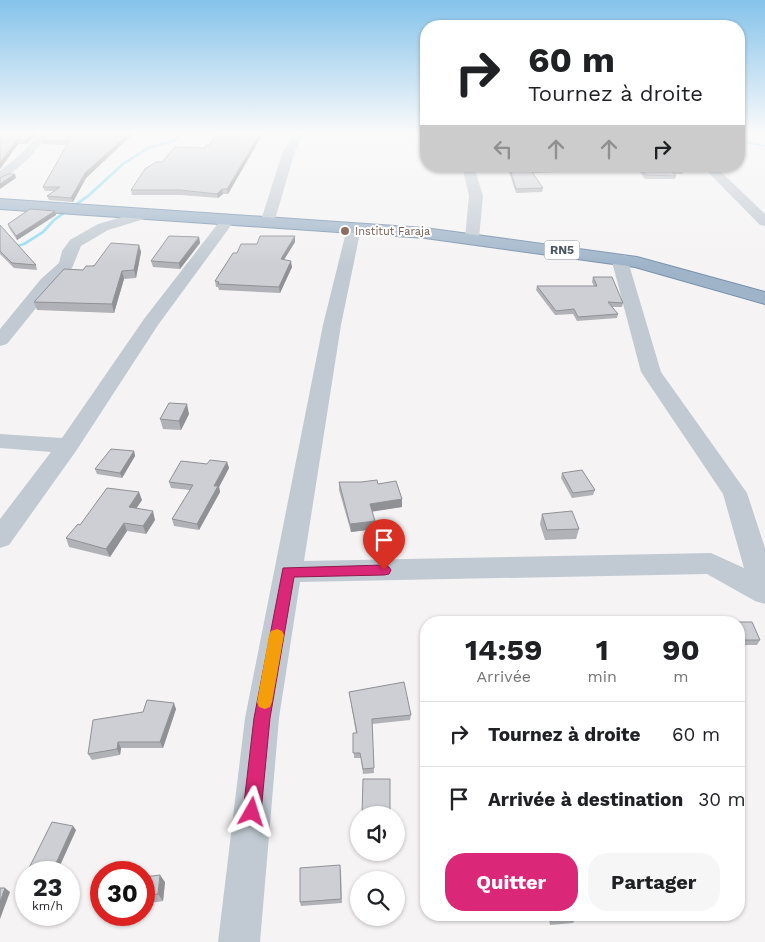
<!DOCTYPE html>
<html lang="fr">
<head>
<meta charset="utf-8">
<style>
  body { margin:0; font-family:"Work Sans",sans-serif; background:#f6f6f6; color:#202124; height:100vh; display:flex; flex-direction:column; font-size:19px; white-space:nowrap }
  * { box-sizing:border-box; margin:0 }
  p { font-size:16px; color:#757577 }
  .icon { flex:none; width:28px; height:28px; fill:none; stroke:currentColor; stroke-width:2; stroke-linecap:round; stroke-linejoin:round }
  .map { position:relative; flex:1; overflow:hidden }
  .panel { position:absolute; left:420px; top:616px; width:325px; height:305px; display:flex; flex-direction:column; background:#fff; border-radius:20px; box-shadow:0 1px 4px #0004 }
  .panel>* { flex:none }
  .banner { position:absolute; left:420px; top:20px; width:325px; height:152px; border-radius:20px; box-shadow:0 1px 4px #0004; background:#fff; color:#202124; overflow:hidden }
  .controls { position:absolute; left:350px; top:806px; display:grid; gap:10px }
  .controls a { display:grid; place-items:center; width:55px; height:55px; border-radius:50%; background:#fff; box-shadow:0 1px 4px #0004; font-size:25px }
  .speed { position:absolute; left:15px; top:861px; display:flex; gap:10px; font-size:25px; font-weight:700; text-align:center }
  .speed>* { display:grid; place-content:center; width:65px; height:65px; border-radius:50%; background:#fff; box-shadow:0 1px 4px #0004; line-height:1 }
  .speed small { font-size:12px; font-weight:400 }
  .speed .limit { border:8px solid #d22; background:#fff; color:#111 }
  .pin { position:absolute; display:grid; place-items:center; width:42px; height:42px; color:#fff; margin:-51px -21px; border-radius:50% 50% 50% 0; rotate:-45deg; box-shadow:0 0 5px #0007 }
  .pin .icon { rotate:45deg }
  .me { position:absolute; width:55px; margin:-28px; rotate:6deg; stroke-linejoin:round; filter:drop-shadow(0 0 4px #0008) }
  .turn { display:flex; align-items:center; gap:18px; height:105px; padding:0 25px; font-size:22px }
  .turn .icon { width:65px; height:65px; stroke-width:2.5 }
  .turn b { display:block; font-size:35px; line-height:42px }
  .lanes { display:flex; align-items:center; height:48px; padding:0 25px; background:#0003; justify-content:center; gap:25px; direction:ltr }
  .lanes .off { opacity:.35 }
  .eta { display:flex; justify-content:space-evenly; align-items:center; height:85px; text-align:center }
  .eta b { font-size:30px; font-weight:700; line-height:35px }
  .action { display:flex; gap:10px; margin-top:auto; padding:10px 25px }
  .action a { flex:1; height:58px; border-radius:20px; background:#db2777; color:#fff; font-size:20px; font-weight:700; line-height:58px; text-align:center }
  .action a+a { background:#f6f6f6; color:#202124 }
  ul { padding:0; list-style:none }
  li { display:flex; align-items:center; gap:15px; height:65px; padding:0 25px; border-top:1px solid #e0e0e0 }
  li div { flex:1 }
  li b { display:block; font-size:19px }
  li em { font-style:normal }
  .map>svg:first-child { display:block }
  .lines { fill:none; stroke-linecap:round; stroke-linejoin:round }
  .stream { fill:#90daee; fill-rule:evenodd }
  .trunk-casing { stroke:#7690ad; stroke-width:2 }
  .minor { fill:#c1cad2; fill-rule:evenodd }
  .trunk { fill:#9fb4c9; fill-rule:evenodd }
  .wall { fill:#b0b2b7 }
  .shaded-wall { fill:#909195 }
  .building { fill:#cdcfd5; stroke:#909195 }
  .route { fill:#db2777; stroke:#8e194d }
  .slow { fill:#f59e0b }
  .education-dot { fill:#8d6e63; stroke:#fff; stroke-width:2 }
  .labels { text-anchor:middle; stroke-width:4; stroke-linejoin:round; paint-order:stroke }
  .far-education-label { font-size:11px; fill:#785e54; stroke:#fff; text-anchor:start }
  .shield { fill:#fff; stroke:#808990; stroke-width:1 }
  .shield-label { font-size:12px; font-weight:bold; fill:#4a5661 }
</style>
</head>
<body>
<div class="map">
<svg width="765" height="942" viewBox="0 0 765 942">
  <rect width="100%" height="100%" fill="#f5f3f3"/>
  <g class="lines">
    <g class="stream">
      <polygon points="181,134 183,134 176,141 149,149 124,165 89,197 55,221 44,233 25,245 0,252 0,250 23,243 42,231 53,219 87,195 122,163 147,147 174,139"/>
      <polygon points="739,140 765,145 765,147 739,142"/>
    </g>
    <defs>
      <polygon id="trunk" points="0,199 425,228 637,257 765,292 765,304 635,267 425,238 0,209"/>
    </defs>
    <use href="#trunk" class="trunk-casing"/>
    <g class="minor">
      <polygon points="39,134 50,134 29,158 4,180 0,181 0,171 21,154"/>
      <polygon points="294,134 304,134 295,151 274,223 272,226 262,226 260,223 283,151"/>
      <polygon points="462,166 474,166 483,196 479,238 477,241 467,241 465,238 469,196"/>
      <polygon points="702,166 715,166 765,214 765,226 760,225"/>
      <polygon points="146,210 151,211 153,214 151,217 108,230 81,246 72,268 53,287 7,344 0,346 0,329 41,279 59,263 62,251 70,240 98,224"/>
      <polygon points="228,216 233,217 235,220 158,325 76,451 9,545 0,548 0,519 51,452 0,448 0,434 62,438 144,319 223,217"/>
      <polygon points="354,224 359,225 361,228 341,325 304,561 711,553 744,568 723,494 641,372 611,258 613,255 625,255 627,258 661,372 747,493 765,548 765,604 755,601 707,574 300,582 279,718 260,942 218,942 245,718 323,325 347,228 349,225"/>
    </g>
    <use href="#trunk" class="trunk"/>
  </g>
  <g class="wall">
    <polygon points="0,134 37,134 27,144 18,144 0,169"/>
    <polygon points="48,134 133,134 86,178 73,202 49,200 47,196 54,191 45,191 43,187 67,145 43,144 42,141"/>
    <polygon points="243,134 279,134 278,135 262,135 228,194 223,194 218,198 181,195 132,195 131,190 162,162 205,148 210,145 242,136"/>
    <polygon points="507,166 585,166 563,167 564,169 563,172 532,173 543,188 542,192 516,193"/>
    <polygon points="635,166 679,166 683,171 682,174 675,174 676,176 675,179 645,179"/>
    <polygon points="55,211 56,215 17,240 9,228 8,224"/>
    <polygon points="0,225 36,265 37,270 14,268 0,254"/>
    <polygon points="199,237 200,243 180,269 153,267 151,261"/>
    <polygon points="295,242 284,260 292,267 280,293 219,290 218,287 216,287 215,281 237,253 257,244"/>
    <polygon points="139,245 141,252 136,278 124,279 114,313 37,310 34,302 83,270"/>
    <polygon points="593,277 623,303 622,307 612,307 618,314 617,318 577,321 573,314 555,315 536,290 537,286 594,286 592,282"/>
    <polygon points="189,414 181,430 163,429 160,419"/>
    <polygon points="134,451 135,456 122,478 97,474 95,469"/>
    <polygon points="227,462 229,468 219,487 220,492 199,530 174,526 172,519 190,490 171,488 169,482 207,464"/>
    <polygon points="562,473 595,490 593,495 572,498 561,478"/>
    <polygon points="339,482 378,484 402,499 402,507 372,511 375,521 375,529 351,532 339,490"/>
    <polygon points="142,500 136,508 155,520 146,534 127,531 110,557 69,547 66,538 80,525"/>
    <polygon points="542,514 579,529 576,539 545,540 540,524"/>
    <polygon points="717,622 752,622 760,640 757,645 739,645 739,622"/>
    <polygon points="349,692 411,715 410,720 372,724 374,773 363,774 361,758 354,758 353,733 356,733"/>
    <polygon points="176,709 163,748 121,748 120,755 92,760 88,754 143,712"/>
    <polygon points="76,830 57,872 33,872 29,868"/>
    <polygon points="341,869 342,903 301,906 300,902"/>
    <polygon points="144,877 165,882 163,901 144,904"/>
    <polygon points="548,915 577,915 578,916 573,923 550,925"/>
  </g>
  <g class="shaded-wall">
    <polygon points="33,134 37,134 27,144 26,140"/>
    <polygon points="129,134 133,134 86,178 73,202 71,198 85,173"/>
    <polygon points="260,134 262,134 262,135 228,194 227,189"/>
    <polygon points="17,140 18,144 0,169 0,163"/>
    <polygon points="15,174 16,178 0,189 0,184"/>
    <polygon points="222,189 223,194 218,198 217,194"/>
    <polygon points="55,211 56,215 17,240 16,236"/>
    <polygon points="295,236 295,242 281,264 281,259"/>
    <polygon points="199,237 200,243 180,269 179,263"/>
    <polygon points="139,245 141,252 136,278 134,270"/>
    <polygon points="291,261 292,267 280,293 279,287"/>
    <polygon points="122,271 124,279 114,313 112,304"/>
    <polygon points="187,404 189,414 181,430 179,421"/>
    <polygon points="134,451 135,456 122,478 120,473"/>
    <polygon points="227,462 229,468 219,487 220,492 199,530 197,524 214,486"/>
    <polygon points="139,492 142,500 132,515 129,507"/>
    <polygon points="402,499 402,507 370,512 370,504"/>
    <polygon points="153,511 155,520 146,534 143,526"/>
    <polygon points="375,521 375,529 351,532 350,524"/>
    <polygon points="124,523 127,531 110,557 106,549"/>
    <polygon points="174,703 176,709 163,748 160,742"/>
    <polygon points="118,742 121,748 120,755 117,749"/>
    <polygon points="73,826 76,830 57,872 52,872"/>
    <polygon points="160,875 165,882 163,901 158,894"/>
    <polygon points="5,888 10,892 0,919 0,902"/>
  </g>
  <g class="building">
    <polygon points="0,134 33,134 26,140 17,140 0,163"/>
    <polygon points="48,134 129,134 85,173 71,198 47,196 60,187 43,187 69,141 42,141"/>
    <polygon points="243,134 260,134 227,189 222,189 217,194 180,190 131,190 145,169 156,162 162,162 175,147 205,148 206,145 210,145 215,136 242,136"/>
    <polygon points="509,166 562,166 564,169 530,169 543,188 516,189"/>
    <polygon points="639,166 679,166 683,171 671,171 676,176 646,175"/>
    <polygon points="8,174 15,174 0,184 0,178"/>
    <polygon points="30,209 55,211 16,236 8,224"/>
    <polygon points="0,225 36,265 12,263 0,251"/>
    <polygon points="169,236 199,237 179,263 151,261"/>
    <polygon points="260,236 295,236 281,259 291,261 279,287 218,284 219,282 215,281 233,253 237,253 241,244 257,244"/>
    <polygon points="111,243 139,245 134,270 122,271 112,304 34,302 64,269 83,270 86,266 94,266"/>
    <polygon points="593,277 612,277 623,303 608,302 618,314 578,317 574,309 556,311 537,286 597,286"/>
    <polygon points="169,403 187,404 179,421 160,419"/>
    <polygon points="111,449 134,451 120,473 95,469"/>
    <polygon points="210,460 227,462 214,486 218,486 197,524 172,519 193,485 169,482 181,461 207,464"/>
    <polygon points="582,470 595,490 573,493 562,473"/>
    <polygon points="377,480 378,484 396,481 402,499 370,504 375,521 350,524 339,482 361,482"/>
    <polygon points="107,488 139,492 129,507 153,511 143,526 124,523 106,549 66,538 78,524 80,525"/>
    <polygon points="572,511 579,529 547,530 542,514"/>
    <polygon points="717,622 752,622 760,640 739,640 739,622"/>
    <polygon points="404,682 411,715 372,719 374,768 363,769 360,753 353,753 353,733 357,733 349,692"/>
    <polygon points="147,700 174,703 160,742 118,742 117,749 88,754 93,720 143,712"/>
    <polygon points="363,779 390,779 390,815 362,815"/>
    <polygon points="52,822 73,826 52,872 29,868"/>
    <polygon points="340,865 341,899 300,902 300,868"/>
    <polygon points="160,875 158,894 144,896 144,877"/>
    <polygon points="0,888 5,888 0,902"/>
    <polygon points="553,915 577,915 578,916 554,918"/>
  </g>
  <linearGradient id="sky" x2="0" y2="1"><stop stop-color="#85c3ea"/><stop offset="0.5" stop-color="#fafafa"/><stop offset="1" stop-color="#fafafa" stop-opacity="0"/></linearGradient>
  <rect width="765" height="266" fill="url(#sky)"/>
  <polygon class="route" points="384,565 389,567 391,570 389,574 384,575 294,577 270,718 261,812 258,818 252,820 246,818 243,812 254,718 283,568"/>
  <polygon class="slow" points="277,629 282,631 284,635 272,702 270,707 265,709 259,707 257,702 269,635 271,631"/>
  <circle class="education-dot" cx="345" cy="231" r="5"/>
  <g class="labels">
    <g class="far-education-label">
      <text x="355" y="235">Institut Faraja</text>
    </g>
    <rect class="shield" x="544.5" y="240.5" width="35" height="19" rx="4"/>
    <g class="shield-label">
      <text x="562" y="254">RN5</text>
    </g>
  </g>
</svg>
<div class="controls">
<a><svg class="icon" aria-label="sound" viewBox="0 0 24 24"><path d="M4 9h4l5-4v14l-5-4H4zM17 9q2 3 0 6"/></svg></a>
<a><svg class="icon" aria-label="search" viewBox="0 0 24 24"><circle cx="10" cy="10" r="6"/><path d="M15 15l6 6"/></svg></a>
</div>
<div class="speed"><div>23<small>km/h</small></div><div class="limit">30</div></div>
<div class="pin" style="left:384px;top:570px;background:#d93025"><svg class="icon" aria-label="arrive" viewBox="0 0 24 24"><path d="M6 21V4h12l-3 4 3 4H6"/></svg></div>
<svg class="me" style="left:252px;top:812px" viewBox="-20 -20 40 40"><path d="M0-17L14 15 0 8-14 15z" fill="#db2777" stroke="#fff" stroke-width="4"/></svg>
<div class="banner">
<div class="turn"><svg class="icon" aria-label="right" viewBox="0 0 24 24"><path d="M7 20v-9h11M14 6l5 5-5 5"/></svg><div><b>60 m</b>Tournez à droite</div></div>
<div class="lanes"><svg class="icon off" aria-label="left" viewBox="0 0 24 24"><path d="M17 20v-9H6M10 6l-5 5 5 5"/></svg><svg class="icon off" aria-label="ahead" viewBox="0 0 24 24"><path d="M12 20V5M6 11l6-6 6 6"/></svg><svg class="icon off" aria-label="ahead" viewBox="0 0 24 24"><path d="M12 20V5M6 11l6-6 6 6"/></svg><svg class="icon" aria-label="right" viewBox="0 0 24 24"><path d="M7 20v-9h11M14 6l5 5-5 5"/></svg></div>
</div>
<section class="panel">
<div class="eta">
<div><b>14:59</b><p>Arrivée</p></div>
<div><b>1</b><p>min</p></div>
<div><b>90</b><p>m</p></div>
</div>
<ul>
<li><svg class="icon" aria-label="right" viewBox="0 0 24 24"><path d="M7 20v-9h11M14 6l5 5-5 5"/></svg><div><b>Tournez à droite</b></div><em>60 m</em></li>
<li><svg class="icon" aria-label="arrive" viewBox="0 0 24 24"><path d="M6 21V4h12l-3 4 3 4H6"/></svg><div><b>Arrivée à destination</b></div><em>30 m</em></li>
</ul>
<div class="action"><a>Quitter</a><a>Partager</a></div>
</section>
</div>
</body>
</html>
